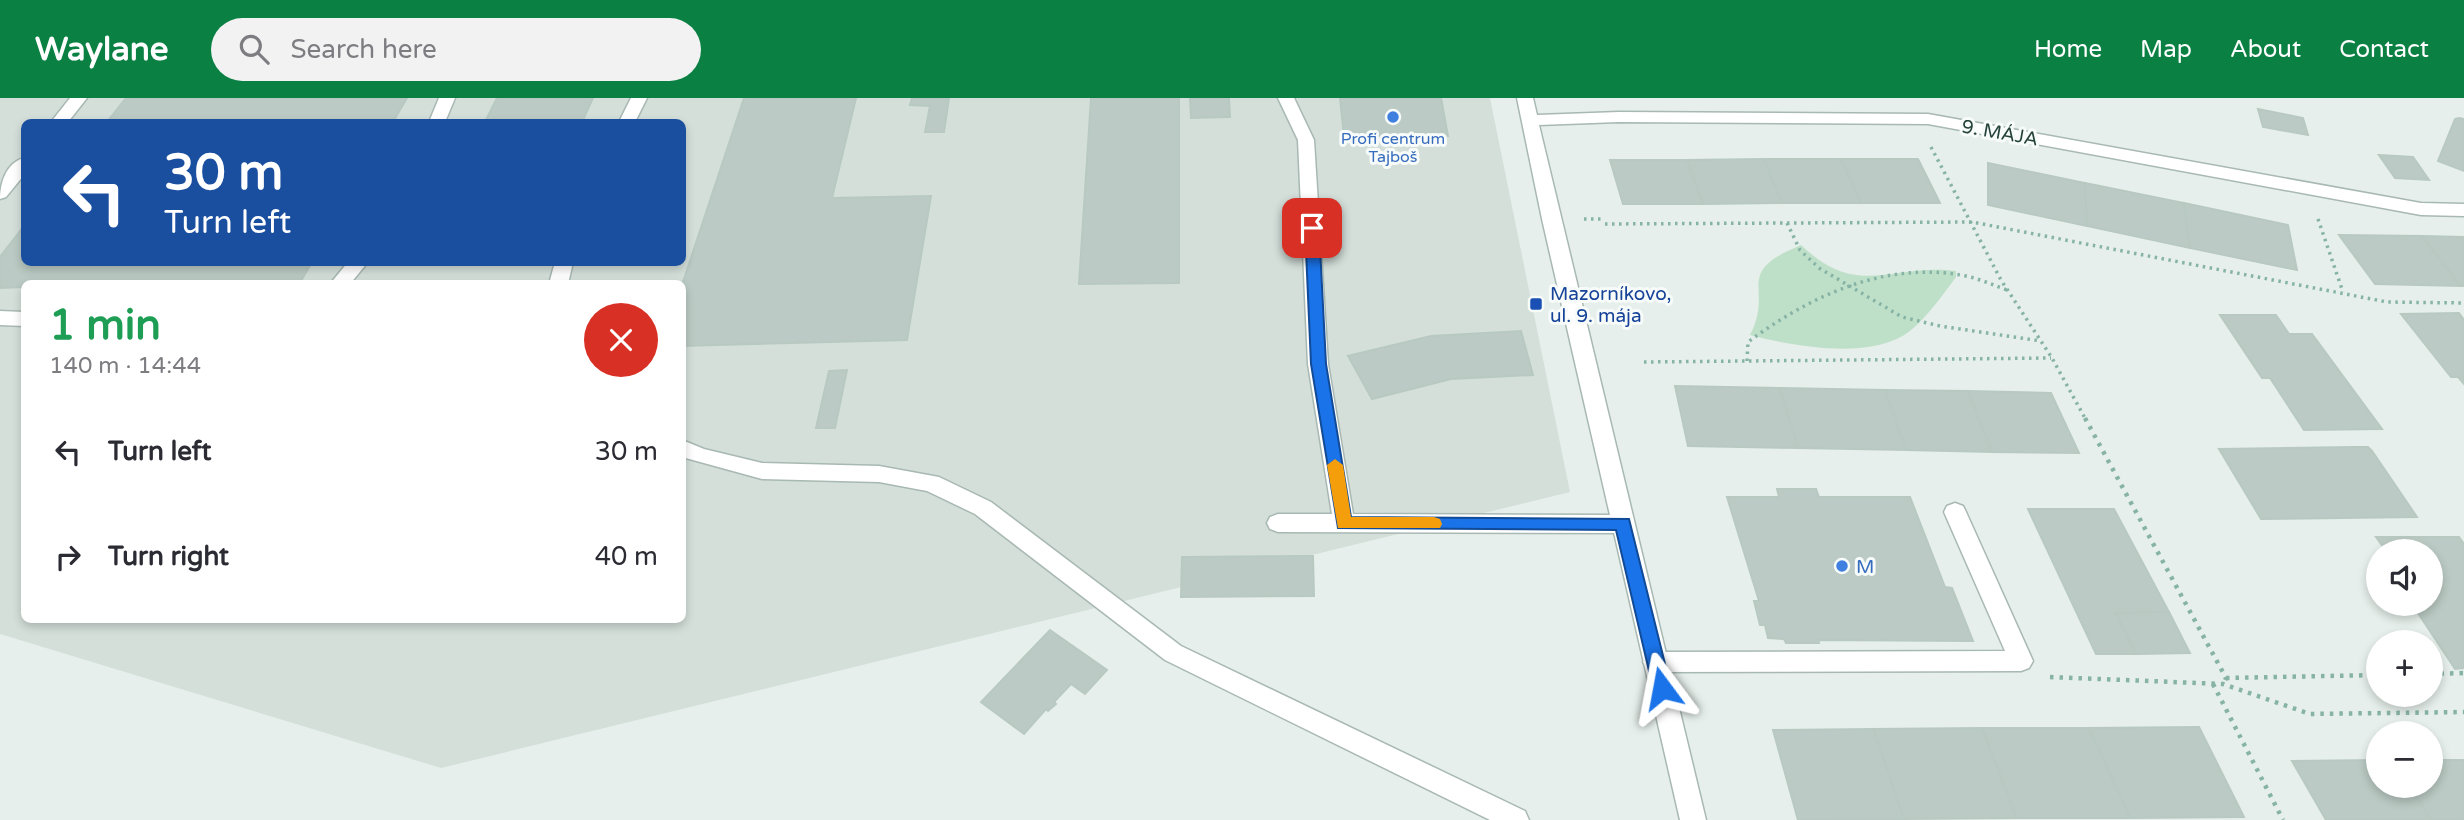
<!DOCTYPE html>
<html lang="en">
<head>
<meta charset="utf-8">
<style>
  body { margin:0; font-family:"Varela Round",sans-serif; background:#f2f2f3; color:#2b2b33; height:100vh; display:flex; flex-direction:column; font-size:26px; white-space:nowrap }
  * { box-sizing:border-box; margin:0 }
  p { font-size:23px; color:#7c7c81 }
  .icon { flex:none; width:38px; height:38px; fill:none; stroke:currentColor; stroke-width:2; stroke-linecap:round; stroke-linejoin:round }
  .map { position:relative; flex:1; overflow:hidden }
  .sheet { position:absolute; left:21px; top:182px; width:665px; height:343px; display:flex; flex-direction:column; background:#fff; border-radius:10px; box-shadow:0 4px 10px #0003 }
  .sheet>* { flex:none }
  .guide { position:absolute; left:21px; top:21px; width:665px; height:147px; border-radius:10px; box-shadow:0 4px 10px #0003; background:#1a4fa0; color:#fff; overflow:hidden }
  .fabs { position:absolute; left:2366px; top:441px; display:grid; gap:14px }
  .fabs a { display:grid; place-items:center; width:77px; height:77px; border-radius:50%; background:#fff; box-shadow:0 4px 10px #0003; font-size:35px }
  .pin { position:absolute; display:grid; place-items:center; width:60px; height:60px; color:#fff; margin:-30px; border-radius:14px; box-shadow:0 4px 10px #0006 }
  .me { position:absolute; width:77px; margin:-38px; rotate:347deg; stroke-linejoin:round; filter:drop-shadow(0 0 5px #0008) }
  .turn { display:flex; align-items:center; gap:24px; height:147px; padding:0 28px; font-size:32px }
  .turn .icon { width:91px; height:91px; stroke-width:2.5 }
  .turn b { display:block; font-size:49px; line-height:60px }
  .round { display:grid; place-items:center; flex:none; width:74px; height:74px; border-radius:37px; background:#f2f2f3 }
  .head { display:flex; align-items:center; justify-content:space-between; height:119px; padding:0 28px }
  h1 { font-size:42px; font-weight:700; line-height:52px; color:#1e9e55 }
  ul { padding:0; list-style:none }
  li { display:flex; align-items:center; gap:21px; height:105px; padding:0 28px }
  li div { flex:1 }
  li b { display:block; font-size:26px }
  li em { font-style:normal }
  header { display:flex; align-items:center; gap:42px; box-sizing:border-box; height:98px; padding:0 35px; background:#0b8043; color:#fff }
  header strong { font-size:33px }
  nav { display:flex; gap:38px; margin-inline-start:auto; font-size:24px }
  .search { width:490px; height:63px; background:#f2f2f3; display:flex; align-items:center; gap:18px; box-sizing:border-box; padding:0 24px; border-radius:38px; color:#7c7c81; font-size:26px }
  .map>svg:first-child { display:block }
  .built { fill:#d4dfda; fill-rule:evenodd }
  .green { fill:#bfe0c8 }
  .building { fill:#bbcac4; stroke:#b8c9c2; stroke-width:2 }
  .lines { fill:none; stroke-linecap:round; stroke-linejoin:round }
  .lane-casing { stroke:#a8b8b2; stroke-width:3 }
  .street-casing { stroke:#a8b8b2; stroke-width:3 }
  .path-far1 { stroke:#86b3a5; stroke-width:3.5; stroke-dasharray:2.5 4.5; stroke-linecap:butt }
  .path { stroke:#86b3a5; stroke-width:4.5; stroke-dasharray:3.5 6; stroke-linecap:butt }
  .lane { fill:#fff; fill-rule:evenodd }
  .street { fill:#fff; fill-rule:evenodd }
  .route { fill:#1a73e8; stroke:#114b97; stroke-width:2 }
  .slow { fill:#f59e0b }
  .shop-dot { fill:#3f7fe0; stroke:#f7fbf9; stroke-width:2.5 }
  .transit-dot { fill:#1a4fb4; stroke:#f7fbf9; stroke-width:2.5 }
  .labels { text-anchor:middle; stroke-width:6; stroke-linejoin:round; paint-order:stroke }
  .far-shop-label { font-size:16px; fill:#366cbe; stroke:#f7fbf9 }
  .street-label { font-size:19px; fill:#24423a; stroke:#f7fbf9 }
  .transit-label { font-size:19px; fill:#164399; stroke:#f7fbf9; text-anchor:start }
  .shop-label { font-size:19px; fill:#366cbe; stroke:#f7fbf9; text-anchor:start }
</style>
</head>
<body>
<header>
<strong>Waylane</strong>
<div class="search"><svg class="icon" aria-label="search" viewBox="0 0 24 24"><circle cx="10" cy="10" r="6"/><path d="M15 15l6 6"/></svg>Search here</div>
<nav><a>Home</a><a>Map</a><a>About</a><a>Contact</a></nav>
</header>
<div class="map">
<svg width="2464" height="722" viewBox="0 0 2464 722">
  <rect width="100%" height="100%" fill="#e6efeb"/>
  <path class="built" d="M0,0h1490l80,394 -1129,276 -441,-134zM24,24h658v140h-658zM24,186h658v336h-658z"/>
  <path class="green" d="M1801,147c58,55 89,18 155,26v6c-14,19 -28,39 -46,54 -38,30 -117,15 -160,4 25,-48 -19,-61 51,-90z"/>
  <g class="building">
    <polygon points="126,0 407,0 393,24 107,24"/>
    <polygon points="497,0 593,0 582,24 485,24"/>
    <polygon points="744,0 856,0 832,100 931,98 907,242 682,248 682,187"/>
    <polygon points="912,0 949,0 944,34 925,34 930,8 910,7"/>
    <polygon points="1091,0 1179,0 1179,185 1079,186"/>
    <polygon points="1190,0 1229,0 1230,19 1191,20"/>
    <polygon points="1340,0 1441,0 1448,38 1344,38"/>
    <polygon points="2258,11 2303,20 2308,37 2263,29"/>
    <polygon points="2459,20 2464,21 2464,73 2438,63 2455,21"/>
    <polygon points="2379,57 2413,59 2429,82 2395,80"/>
    <polygon points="1764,61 1782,105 1703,106 1687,62"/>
    <polygon points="1764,61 1841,61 1861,105 1782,105"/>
    <polygon points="1841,61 1918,61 1940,105 1861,105"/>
    <polygon points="1610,62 1687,62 1703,106 1623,106"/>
    <polygon points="1988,65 2085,85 2087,128 1988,107"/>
    <polygon points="2085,85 2184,105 2190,150 2087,128"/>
    <polygon points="2184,105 2288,127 2297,172 2190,150"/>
    <polygon points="24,128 24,164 312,164 301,183 24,186 24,189 0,190 0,159"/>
    <polygon points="2339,137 2422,138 2461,188 2375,186"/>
    <polygon points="2422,138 2464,139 2464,188 2461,188"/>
    <polygon points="2459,215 2464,222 2464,286 2458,279 2451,279 2401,216"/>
    <polygon points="2220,217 2276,217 2289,236 2312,236 2382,331 2304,332 2270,280 2262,280"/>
    <polygon points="1521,233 1533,277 1451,281 1372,301 1348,258 1431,238"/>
    <polygon points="847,272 835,330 816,330 829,273"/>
    <polygon points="1675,288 1780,290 1798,350 1688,348"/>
    <polygon points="1780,290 1885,292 1906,352 1798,350"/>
    <polygon points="1885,292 1968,293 1992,354 1906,352"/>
    <polygon points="1968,293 2051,295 2079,355 1992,354"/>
    <polygon points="2354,349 2368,349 2372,353 2417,419 2261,421 2219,351"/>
    <polygon points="1777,391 1816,391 1819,399 1910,399 1945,489 1952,490 1973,543 1818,542 1819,545 1786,545 1784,541 1768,540 1765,527 1760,527 1754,503 1759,503 1727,399 1779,399"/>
    <polygon points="2028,411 2114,411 2169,514 2116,515 2136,556 2096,556"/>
    <polygon points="2376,439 2459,439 2464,446 2464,570 2455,571 2412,506 2431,506 2431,453 2386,453"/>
    <polygon points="1313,458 1314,498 1181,499 1182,459"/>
    <polygon points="2169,514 2190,555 2136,556 2116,515"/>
    <polygon points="1050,532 1107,572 1085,596 1071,586 1054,604 1056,606 1048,613 1046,611 1024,636 981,604"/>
    <polygon points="2199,629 2244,719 2130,720 2089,630"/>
    <polygon points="1982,630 2017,720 1904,721 1873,631"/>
    <polygon points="1982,630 2089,630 2130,720 2017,720"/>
    <polygon points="1873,631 1904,721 1798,722 1773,632"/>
    <polygon points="2378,662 2378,688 2410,688 2431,722 2326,722 2292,663"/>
    <polygon points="2431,662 2464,662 2464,722 2431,722 2410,688 2431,688"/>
  </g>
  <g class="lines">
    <defs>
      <g id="lane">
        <polygon points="70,0 87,0 68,24 51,24"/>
        <polygon points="439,0 455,0 445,24 429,24"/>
        <polygon points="631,0 647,0 635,24 619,24"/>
        <polygon points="1278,0 1294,0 1314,42 1328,266 1353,416 1623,417 1631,420 1634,426 1631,432 1623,435 1278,434 1270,431 1267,425 1270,419 1278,416 1332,416 1308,266 1298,42"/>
        <path d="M24,60v17l-18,22 -6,2c0,-16 6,-36 24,-41z"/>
        <polygon points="348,164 368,164 350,186 330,186"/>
        <polygon points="555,164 573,164 568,186 549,186"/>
        <polygon points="0,213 24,214 24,228 0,227"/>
        <polygon points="682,342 704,351 762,365 879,368 939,379 991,404 1181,548 1525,713 1529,722 1490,722 1165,562 975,416 927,393 879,384 762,381 682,359"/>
        <polygon points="1955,405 1963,408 1966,414 2033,563 2029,570 2021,573 1655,574 1647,571 1643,564 1647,557 1655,554 2005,553 1944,414 1947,408"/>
      </g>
      <polygon id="street" points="1517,0 1533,0 1537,17 1619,14 1928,16 2421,105 2464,106 2464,118 2421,117 1928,26 1619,24 1539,27 1706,722 1680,722 1542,121"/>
    </defs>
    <use href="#lane" class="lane-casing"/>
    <use href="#street" class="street-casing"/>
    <g class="path-far1">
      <polyline points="1931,49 2001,182 2052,260 2086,322"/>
      <polyline points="1584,121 1604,121"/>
      <polyline points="2318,121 2343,194"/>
      <polyline points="1787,125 1800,152 1819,170 1902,219 1940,228 2041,243"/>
      <polyline points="1605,126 1972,124 2387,204 2464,205"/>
      <path d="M1747,263l1,-19c62,-46 138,-82 218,-66 14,3 27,9 41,14"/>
      <polyline points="1644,264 2051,260"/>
    </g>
    <g class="path">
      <polyline points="2085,320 2226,580 2223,586"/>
      <polyline points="2431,576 2464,575"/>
      <polyline points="2050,579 2223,586 2310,616 2464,614"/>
      <polyline points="2226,580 2378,577"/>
      <polyline points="2213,586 2283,722"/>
    </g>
    <use href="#lane" class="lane"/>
    <use href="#street" class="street"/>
  </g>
  <polygon class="route" points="1312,125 1319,130 1326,266 1351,419 1629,421 1671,590 1668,596 1662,598 1655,596 1653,590 1616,432 1338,430 1311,266 1305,130"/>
  <polygon class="slow" points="1335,361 1343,367 1351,419 1434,419 1440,421 1442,426 1440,430 1338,430 1327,367"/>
  <g class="shop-dot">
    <circle cx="1393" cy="19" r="7"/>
    <circle cx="1842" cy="468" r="7"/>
  </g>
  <rect class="transit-dot" x="1529" y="199" width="14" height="14" rx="3.5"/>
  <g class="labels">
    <g class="far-shop-label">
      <text x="1393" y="46">Profi centrum<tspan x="1393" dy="18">Tajboš</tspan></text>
    </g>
    <g class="street-label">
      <text transform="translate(2000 34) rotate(10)" y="7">9. MÁJA</text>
    </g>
    <g class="transit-label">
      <text x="1550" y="202">Mazorníkovo,<tspan x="1550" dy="22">ul. 9. mája</tspan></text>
    </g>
    <g class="shop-label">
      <text x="1856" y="475">M</text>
    </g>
  </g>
</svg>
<div class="fabs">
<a><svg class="icon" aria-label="sound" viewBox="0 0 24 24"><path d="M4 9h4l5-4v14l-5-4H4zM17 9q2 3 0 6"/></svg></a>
<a>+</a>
<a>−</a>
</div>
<div class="pin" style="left:1312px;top:130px;background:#d93025"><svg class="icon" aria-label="arrive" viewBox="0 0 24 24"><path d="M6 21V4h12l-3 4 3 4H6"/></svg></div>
<svg class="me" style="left:1662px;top:590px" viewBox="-20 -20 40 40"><path d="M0-17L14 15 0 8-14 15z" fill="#1a73e8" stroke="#fff" stroke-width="4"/></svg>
<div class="guide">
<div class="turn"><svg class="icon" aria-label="left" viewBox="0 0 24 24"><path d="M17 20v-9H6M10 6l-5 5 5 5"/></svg><div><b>30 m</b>Turn left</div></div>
</div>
<section class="sheet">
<div class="head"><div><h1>1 min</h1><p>140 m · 14:44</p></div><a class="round" style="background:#d93025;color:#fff"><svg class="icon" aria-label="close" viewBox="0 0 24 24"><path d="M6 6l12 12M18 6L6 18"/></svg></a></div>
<ul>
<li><svg class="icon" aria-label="left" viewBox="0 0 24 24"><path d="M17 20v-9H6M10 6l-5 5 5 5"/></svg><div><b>Turn left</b></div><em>30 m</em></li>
<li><svg class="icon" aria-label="right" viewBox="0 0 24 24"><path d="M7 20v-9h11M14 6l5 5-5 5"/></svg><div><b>Turn right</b></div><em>40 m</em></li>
</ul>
</section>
</div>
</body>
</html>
